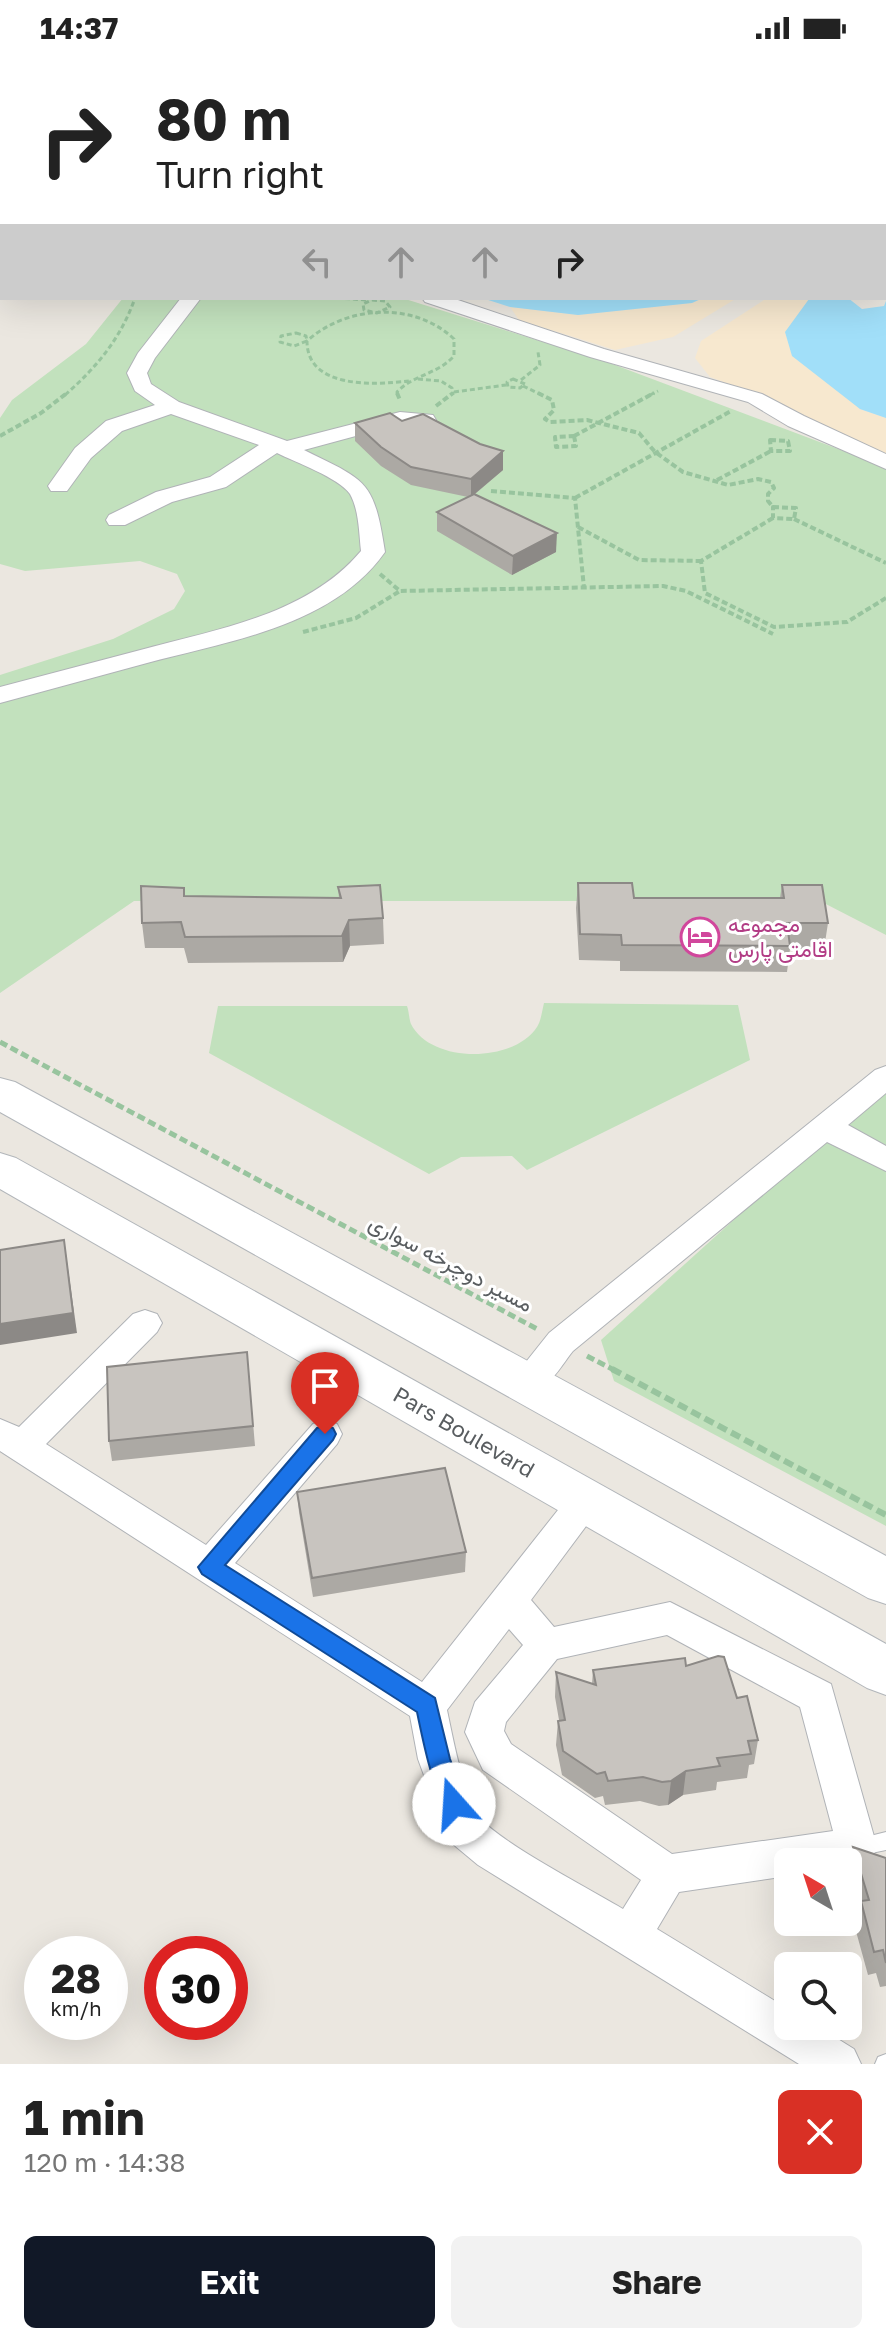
<!DOCTYPE html>
<html lang="en">
<head>
<meta charset="utf-8">
<style>
  body { margin:0; font-family:"Golos Text",Vazirmatn,sans-serif; background:#f2f2f2; color:#222; height:100vh; display:flex; flex-direction:column; font-size:30px; white-space:nowrap }
  * { box-sizing:border-box; margin:0 }
  p { font-size:26px; color:#767676 }
  .icon { flex:none; width:44px; height:44px; fill:none; stroke:currentColor; stroke-width:2; stroke-linecap:round; stroke-linejoin:round }
  .map { position:relative; height:2008px; overflow:hidden }
  .sheet { display:flex; flex-direction:column; background:#fff; flex:1 }
  .sheet>* { flex:none }
  .hud { position:absolute; left:0px; top:0px; width:886px; height:244px; box-shadow:0 8px 32px #0002; background:#fff; color:#222; overflow:hidden }
  .needle { width:52px; rotate:321deg }
  .tools { position:absolute; left:774px; top:1792px; display:grid; gap:16px }
  .tools a { display:grid; place-items:center; width:88px; height:88px; border-radius:12px; background:#fff; box-shadow:0 8px 32px #0002; font-size:40px }
  .speed { position:absolute; left:24px; top:1880px; display:flex; gap:16px; font-size:40px; font-weight:700; text-align:center }
  .speed>* { display:grid; place-content:center; width:104px; height:104px; border-radius:50%; background:#fff; box-shadow:0 8px 32px #0002; line-height:1 }
  .speed small { font-size:20px; font-weight:400 }
  .speed .limit { border:12px solid #d22; background:#fff; color:#111 }
  .pin { position:absolute; display:grid; place-items:center; width:68px; height:68px; color:#fff; margin:-82px -34px; border-radius:50% 50% 50% 0; rotate:-45deg; box-shadow:0 0 8px #0007 }
  .pin .icon { rotate:45deg }
  .me { position:absolute; width:88px; margin:-44px; rotate:341deg; stroke-linejoin:round; filter:drop-shadow(0 0 6px #0008) }
  .turn { display:flex; align-items:center; gap:28px; height:168px; padding:0 24px; font-size:36px }
  .turn .icon { width:104px; height:104px; stroke-width:2.5 }
  .turn b { display:block; font-size:56px; line-height:68px }
  .lanes { display:flex; align-items:center; height:76px; padding:0 24px; background:#0003; justify-content:center; gap:40px; direction:ltr }
  .lanes .off { opacity:.35 }
  .round { display:grid; place-items:center; flex:none; width:84px; height:84px; border-radius:12px; background:#f2f2f2 }
  .headline { display:flex; align-items:center; justify-content:space-between; height:136px; padding:0 24px }
  h1 { font-size:48px; font-weight:700; line-height:60px }
  .cta { display:flex; gap:16px; margin-top:auto; padding:16px 24px }
  .cta a { flex:1; height:92px; border-radius:12px; background:#111827; color:#fff; font-size:32px; font-weight:700; line-height:92px; text-align:center }
  .cta a+a { background:#f2f2f2; color:#222 }
  .status { display:flex; justify-content:space-between; align-items:center; height:56px; padding:0 40px; background:#fff; direction:ltr }
  .status svg { height:22px; fill:currentColor }
  .map>svg:first-child { display:block }
  .green { fill:#c2e1bd }
  .sand { fill:#f7e8cf }
  .water { fill:#a1dff9 }
  .lines { fill:none; stroke-linecap:round; stroke-linejoin:round }
  .service-casing { stroke:#b0b3b7; stroke-width:2 }
  .minor-casing { stroke:#b0b3b7; stroke-width:2 }
  .secondary-casing { stroke:#b2b6ba; stroke-width:2 }
  .path-far3 { stroke:#98c49e; stroke-width:3; stroke-dasharray:5 3; stroke-linecap:butt }
  .path-far2 { stroke:#98c49e; stroke-width:4; stroke-dasharray:6 3; stroke-linecap:butt }
  .path-far1 { stroke:#98c49e; stroke-width:5; stroke-dasharray:8 4; stroke-linecap:butt }
  .path { stroke:#98c49e; stroke-width:6; stroke-dasharray:10 5; stroke-linecap:butt }
  .service { fill:#fff; fill-rule:evenodd }
  .minor { fill:#fff; fill-rule:evenodd }
  .secondary { fill:#fff; fill-rule:evenodd }
  .wall { fill:#aca9a4 }
  .shaded-wall { fill:#8c8986 }
  .building { fill:#c8c4bf; stroke:#8c8986; stroke-width:2 }
  .route { fill:#1a73e8; stroke:#114b97; stroke-width:2 }
  .labels { text-anchor:middle; stroke-width:6; stroke-linejoin:round; paint-order:stroke }
  .hotel-label { font-size:22px; fill:#b23c85; stroke:#fff; text-anchor:start }
  .street-label { font-size:22px; fill:#595d60; stroke:#fff }
</style>
</head>
<body>
<div class="status"><b>14:37</b><svg viewBox="0 0 49 12"><path d="M0 12V9h3v3zM5 12V6h3v6zM10 12V3h3v9zM15 12V0h3v12zM26 1h20v11H26zM47 4h2v5h-2z"/></svg></div>
<div class="map">
<svg width="886" height="2008" viewBox="0 0 886 2008">
  <rect width="100%" height="100%" fill="#ebe7e0"/>
  <g class="green">
    <polygon points="123,242 402,242 607,306 886,411 886,879 820,845 134,845 0,937 0,619 113,583 174,553 185,535 177,518 140,505 25,515 0,508 0,362 12,344 86,288"/>
    <path d="M544,947l194,2 12,55 -223,110 -15,-14 -51,1 -32,17 -220,-121 9,-47h189c2,5 2,13 4,18 20,40 103,39 126,3 4,-6 5,-16 7,-24z"/>
    <polygon points="886,1026 886,1470 614,1325 601,1284"/>
  </g>
  <g class="sand">
    <polygon points="703,242 737,242 673,281 615,294 519,264 510,251 578,259 692,247"/>
    <polygon points="767,242 826,242 809,244 859,353 886,362 886,401 766,342 710,321 695,302 701,285"/>
  </g>
  <g class="water">
    <polygon points="0,0 886,0 886,214 884,2 2,2 2,145"/>
    <polygon points="482,242 703,242 692,247 578,259 510,251"/>
    <polygon points="848,242 862,253 884,250 886,245 886,362 860,353 792,300 785,276 809,243"/>
  </g>
  <g class="lines">
    <defs>
      <g id="service">
        <polygon points="886,1776 886,1794 857,1800 850,1797 848,1791 850,1785"/>
        <polygon points="886,1998 886,2008 875,2008 878,2001"/>
      </g>
      <g id="minor">
        <path d="M181,242h20l-46,60 -8,15 4,11 28,18 108,39 113,-29 33,3 3,5 -3,5 -33,-1 -96,26c63,31 70,30 81,102 -52,74 -156,89 -238,111 -49,13 -98,27 -147,40v-16c49,-13 99,-26 148,-39 75,-20 161,-35 213,-97 -2,-18 -2,-41 -11,-57 -11,-16 -55,-32 -73,-41l-51,34 -54,15 -47,23h-16l-3,-5 3,-5 47,-23 54,-15 49,-32 -88,-31 -49,17 -31,27 -24,33h-16l-3,-5 27,-38 31,-27 49,-16 -20,-14 -8,-18 11,-20z"/>
        <polygon points="422,242 452,242 604,293 762,338 804,360 886,398 886,413 788,370 748,346 590,301 425,246"/>
        <path d="M886,1010v27l-38,32 38,21v25l-59,-29 -254,209c-16,20 -30,50 -58,41l-5,-10 39,-49 326,-263z"/>
        <path d="M145,1254l12,4 5,9 -5,9 -111,112 160,101 107,-121 12,-4 12,4 5,10 -5,10 -102,119 187,119 151,-191 13,-4 13,4 5,11 -73,98 23,27 116,-25 161,82 46,163 -6,13 -23,7v-5h-60v14l-109,16 -22,37 131,80v17h29l37,23 7,15h-62l-321,-199 -30,-25 -30,-81 -8,-43 -410,-265v-32l19,8 114,-113zM509,1573l14,16 -48,57 -10,30 18,38 158,110 -18,29c-33,-20 -123,-66 -145,-93 -14,-19 -26,-82 -31,-106zM667,1579l133,72 33,124 -161,23 -161,-110 -7,-13 2,-9 51,-63z"/>
      </g>
      <g id="secondary">
        <polygon points="0,1022 15,1026 886,1500 886,1548 868,1542 0,1056"/>
        <polygon points="0,1097 16,1102 886,1588 886,1639 867,1632 0,1133"/>
      </g>
    </defs>
    <use href="#service" class="service-casing"/>
    <use href="#minor" class="minor-casing"/>
    <use href="#secondary" class="secondary-casing"/>
    <g class="path-far3">
      <polyline points="337,242 367,244"/>
      <polygon points="372,244 385,245 390,251 377,257 364,254 363,248"/>
      <polygon points="296,277 306,280 307,285 294,290 280,286 281,280"/>
      <polyline points="418,323 441,325 452,332 453,339"/>
      <polygon points="513,323 525,328 520,332 508,331 507,326"/>
      <polyline points="521,324 540,309 538,296"/>
      <polyline points="523,330 542,339"/>
      <polyline points="454,336 506,329"/>
      <path d="M65,339c32,-28 56,-57 70,-97"/>
      <path d="M398,339l-1,-3c16,-17 41,-18 57,-36v-17c-40,-38 -107,-34 -147,2 0,48 67,44 102,40"/>
      <polyline points="650,339 658,335"/>
    </g>
    <g class="path-far2">
      <polyline points="397,337 400,344"/>
      <polyline points="538,337 552,344 554,354 545,363 550,366 587,364 639,377 655,396 683,416 728,429 758,423 771,426 774,432 768,438 768,445 773,451"/>
      <polyline points="436,350 453,337"/>
      <polyline points="0,380 41,357 67,337"/>
      <polyline points="574,380 654,337"/>
      <polygon points="574,380 576,390 556,391 555,381"/>
      <polygon points="770,384 788,385 790,395 771,395"/>
      <polyline points="717,424 771,395"/>
      <polyline points="491,435 575,442 584,532"/>
      <polyline points="575,442 731,355"/>
      <polygon points="773,451 796,452 794,463 773,462"/>
      <polyline points="773,462 701,505 705,537 774,571 847,566 886,542"/>
      <polyline points="794,463 886,507"/>
      <polyline points="578,471 639,504 701,505"/>
      <polyline points="380,518 400,535 663,530 686,535 773,578"/>
      <polyline points="303,576 356,562 400,535"/>
    </g>
    <g class="path-far1">
      <polyline points="0,986 539,1274"/>
      <polyline points="587,1300 616,1315"/>
    </g>
    <polyline class="path" points="612,1313 886,1459"/>
    <use href="#service" class="service"/>
    <use href="#minor" class="minor"/>
    <use href="#secondary" class="secondary"/>
  </g>
  <g class="wall">
    <polygon points="402,365 503,395 503,414 475,438 556,496 512,519 437,475 437,456 468,441 411,429 381,410 355,385 355,367"/>
    <polygon points="578,827 634,842 780,842 782,829 828,867 824,893 790,893 787,916 620,915 620,905 579,904 576,852"/>
    <polygon points="338,831 383,862 384,888 350,890 343,906 188,907 184,892 145,892 142,867 185,840 339,842"/>
    <polygon points="247,1296 255,1390 112,1405 109,1385"/>
    <polygon points="297,1436 466,1496 465,1516 313,1541 299,1456"/>
    <polygon points="686,1610 737,1642 758,1684 754,1708 749,1709 747,1722 717,1726 716,1734 683,1739 668,1749 659,1750 640,1745 605,1749 603,1740 595,1742 562,1719 556,1689 558,1665 559,1664 555,1641 556,1616 592,1628 593,1614"/>
    <polygon points="853,1791 886,1802 886,1930 880,1931 876,1917 868,1919 854,1868 858,1853 848,1817"/>
  </g>
  <g class="shaded-wall">
    <polygon points="503,395 503,414 471,441 471,423"/>
    <polygon points="557,477 556,496 512,519 513,500"/>
    <polygon points="349,864 350,890 343,906 342,880"/>
    <polygon points="64,1184 77,1277 0,1289 0,1268"/>
    <polygon points="686,1715 683,1739 668,1749 671,1725"/>
  </g>
  <g class="building">
    <polygon points="390,357 402,365 423,358 480,388 503,395 471,423 411,411 381,391 355,367"/>
    <polygon points="474,438 557,477 513,500 437,456"/>
    <polygon points="578,827 632,827 634,842 784,842 782,829 822,829 828,867 787,867 790,890 622,889 621,879 580,878"/>
    <polygon points="380,829 383,862 349,864 342,880 185,881 181,866 142,867 141,830 184,832 184,840 341,842 338,831"/>
    <polygon points="64,1184 73,1257 0,1268 0,1194"/>
    <polygon points="247,1296 253,1370 109,1385 107,1311"/>
    <polygon points="445,1412 466,1496 312,1522 297,1436"/>
    <polygon points="718,1600 724,1601 737,1642 747,1640 758,1684 748,1685 751,1698 717,1702 720,1710 686,1715 671,1725 662,1726 643,1721 608,1725 605,1716 597,1718 563,1695 558,1665 565,1664 556,1616 596,1629 593,1614 685,1602 686,1610"/>
    <polygon points="853,1791 886,1802 886,1907 883,1894 874,1896 861,1845 869,1844"/>
  </g>
  <path class="route" d="M325,1370l8,2 3,6 -3,6 -108,125 210,133 15,61 16,45 -3,8 -9,3 -8,-3c-15,-32 -22,-66 -29,-100l-215,-138 -4,-7 119,-139z"/>
  <defs>
    <symbol id="hotel-ring" viewBox="-11 -11 22 22"><circle r="9.5" fill="#fff" stroke="#d1479c" stroke-width="1.5"/><path d="M-6-4.5h1.5V1H6V5H4.5V3h-9V5H-6ZM-4 0a1.8 1.8 0 1 1 3.6 0ZM.5 0V-2.5h3Q6-2.5 6 0Z" fill="#d1479c"/></symbol>
  </defs>
  <g fill-rule="evenodd">
    <use href="#hotel-ring" x="678" y="859" width="44" height="44"/>
  </g>
  <g class="labels">
    <g class="hotel-label">
      <text x="728" y="876">مجموعه<tspan x="728" dy="25">اقامتی پارس</tspan></text>
    </g>
    <g class="street-label">
      <text transform="translate(451 1207) rotate(28)" y="8">مسیر دوچرخه سواری</text>
      <text transform="translate(464 1376) rotate(30)" y="8">Pars Boulevard</text>
    </g>
  </g>
</svg>
<div class="tools">
<a><svg class="needle" viewBox="-14 -14 28 28"><path d="M0-13l5 13h-10z" fill="#e53935"/><path d="M0 13l5-13h-10z" fill="#767676"/></svg></a>
<a><svg class="icon" aria-label="search" viewBox="0 0 24 24"><circle cx="10" cy="10" r="6"/><path d="M15 15l6 6"/></svg></a>
</div>
<div class="speed"><div>28<small>km/h</small></div><div class="limit">30</div></div>
<div class="pin" style="left:325px;top:1378px;background:#d93025"><svg class="icon" aria-label="arrive" viewBox="0 0 24 24"><path d="M6 21V4h12l-3 4 3 4H6"/></svg></div>
<svg class="me" style="left:454px;top:1748px" viewBox="-20 -20 40 40"><circle r="19" fill="#fff"/><path d="M0-13L10 11 0 6-10 11z" fill="#1a73e8"/></svg>
<div class="hud">
<div class="turn"><svg class="icon" aria-label="right" viewBox="0 0 24 24"><path d="M7 20v-9h11M14 6l5 5-5 5"/></svg><div><b>80 m</b>Turn right</div></div>
<div class="lanes"><svg class="icon off" aria-label="left" viewBox="0 0 24 24"><path d="M17 20v-9H6M10 6l-5 5 5 5"/></svg><svg class="icon off" aria-label="ahead" viewBox="0 0 24 24"><path d="M12 20V5M6 11l6-6 6 6"/></svg><svg class="icon off" aria-label="ahead" viewBox="0 0 24 24"><path d="M12 20V5M6 11l6-6 6 6"/></svg><svg class="icon" aria-label="right" viewBox="0 0 24 24"><path d="M7 20v-9h11M14 6l5 5-5 5"/></svg></div>
</div>
</div>
<section class="sheet">
<div class="headline"><div><h1>1 min</h1><p>120 m · 14:38</p></div><a class="round" style="background:#d93025;color:#fff"><svg class="icon" aria-label="close" viewBox="0 0 24 24"><path d="M6 6l12 12M18 6L6 18"/></svg></a></div>
<div class="cta"><a>Exit</a><a>Share</a></div>
</section>
</body>
</html>
